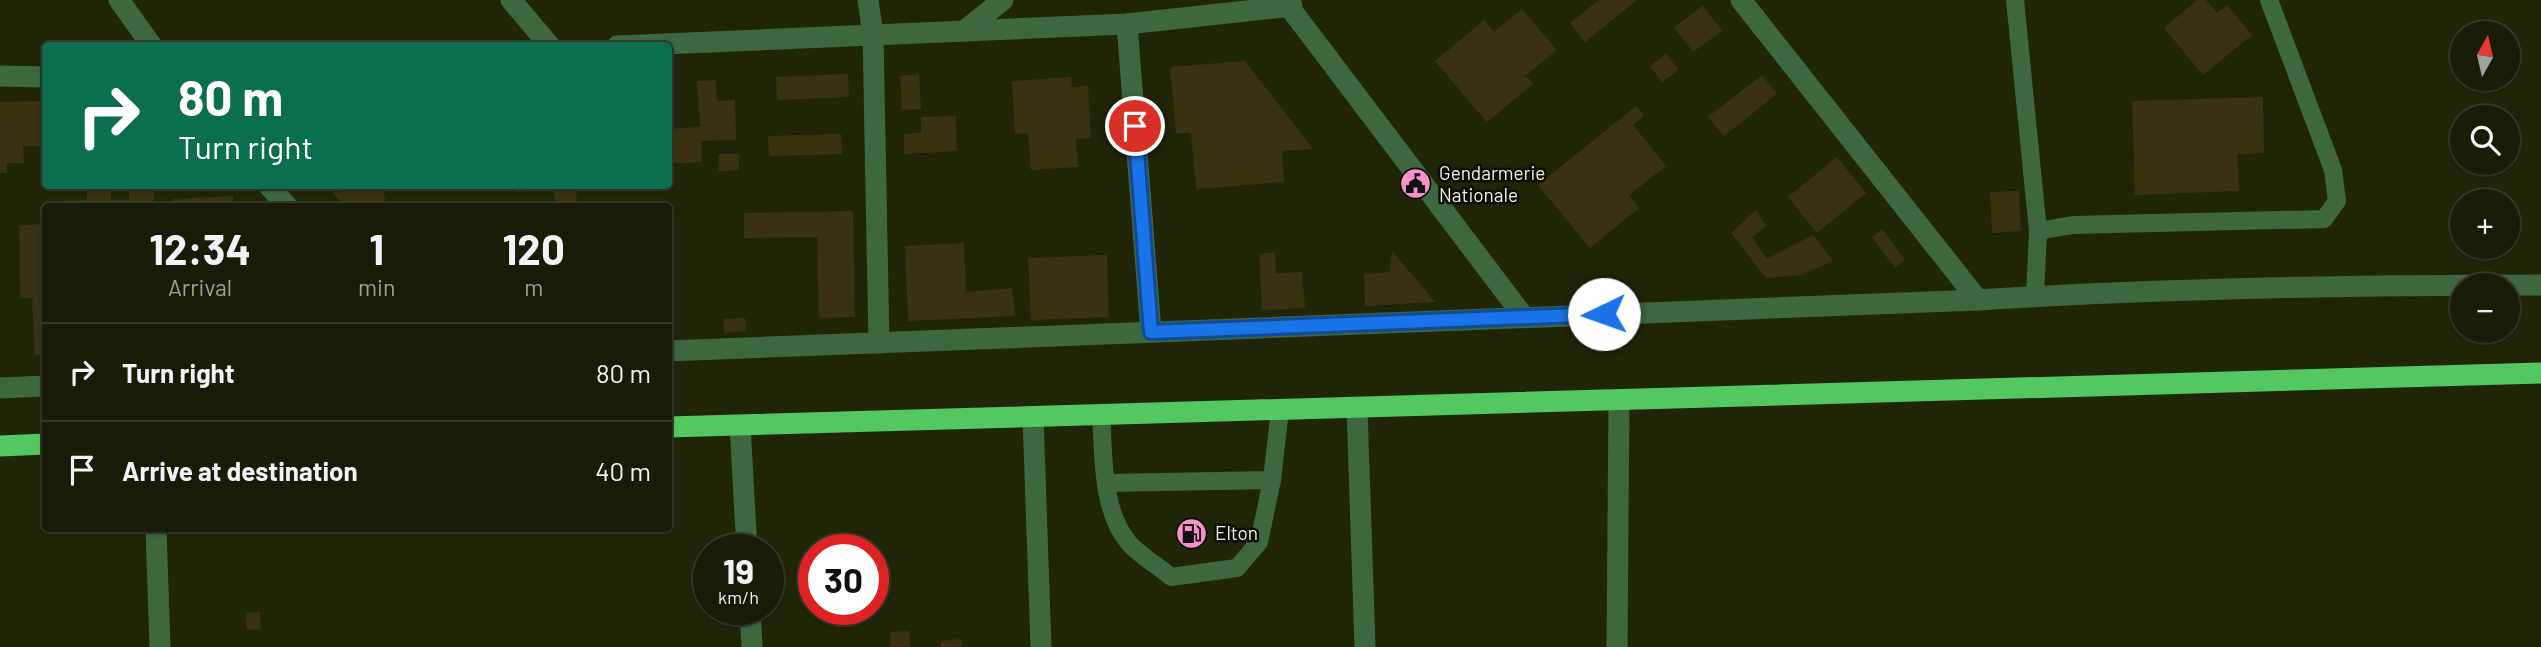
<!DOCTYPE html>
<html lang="en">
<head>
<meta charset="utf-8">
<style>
  body { margin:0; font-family:Barlow,sans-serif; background:#252914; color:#f1f3f6; height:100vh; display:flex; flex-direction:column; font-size:26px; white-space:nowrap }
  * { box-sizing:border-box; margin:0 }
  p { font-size:23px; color:#9fa19b }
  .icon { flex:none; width:38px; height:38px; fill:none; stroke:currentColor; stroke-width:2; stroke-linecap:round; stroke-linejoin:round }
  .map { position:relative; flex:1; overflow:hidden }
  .side { position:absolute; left:42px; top:203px; width:630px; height:329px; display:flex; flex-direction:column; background:#181c06; border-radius:7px; box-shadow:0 2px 5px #0004,0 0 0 2px #363a28 }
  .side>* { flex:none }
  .top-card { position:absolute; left:42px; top:42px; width:630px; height:147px; border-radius:7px; box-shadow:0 2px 5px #0004,0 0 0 2px #363a28; background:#0b6e4f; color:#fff; overflow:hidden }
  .needle { width:46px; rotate:8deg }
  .controls { position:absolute; left:2450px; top:21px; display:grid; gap:14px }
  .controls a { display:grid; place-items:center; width:70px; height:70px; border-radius:50%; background:#181c06; box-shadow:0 2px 5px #0004,0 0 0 2px #363a28; font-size:35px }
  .speed { position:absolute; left:693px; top:534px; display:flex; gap:14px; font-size:35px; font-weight:700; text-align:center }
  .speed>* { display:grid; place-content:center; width:91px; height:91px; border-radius:50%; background:#181c06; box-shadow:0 2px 5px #0004,0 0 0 2px #363a28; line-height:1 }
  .speed small { font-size:18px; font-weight:400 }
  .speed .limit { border:10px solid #d22; background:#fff; color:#111 }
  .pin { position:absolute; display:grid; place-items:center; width:60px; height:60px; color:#fff; margin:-30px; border:4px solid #fff; border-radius:50%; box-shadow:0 2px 7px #0007 }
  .me { position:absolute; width:77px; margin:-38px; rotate:267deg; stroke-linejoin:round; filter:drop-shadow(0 0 5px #0008) }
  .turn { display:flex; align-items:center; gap:24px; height:147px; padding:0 21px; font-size:32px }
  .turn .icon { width:91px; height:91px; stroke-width:2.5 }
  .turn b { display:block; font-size:49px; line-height:60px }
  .eta { display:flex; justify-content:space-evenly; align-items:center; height:119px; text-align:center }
  .eta b { font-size:42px; font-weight:700; line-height:49px }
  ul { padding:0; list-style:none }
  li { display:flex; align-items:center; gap:21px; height:98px; padding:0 21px; border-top:2px solid #363a28 }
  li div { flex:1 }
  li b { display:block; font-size:26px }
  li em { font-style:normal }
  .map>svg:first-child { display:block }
  .building { fill:#3a3112 }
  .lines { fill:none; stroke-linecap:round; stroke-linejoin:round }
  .lane { stroke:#3c673f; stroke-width:18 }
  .street { stroke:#3c673f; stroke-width:21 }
  .highway { stroke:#53c760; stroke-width:21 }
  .route-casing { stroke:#114b97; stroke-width:18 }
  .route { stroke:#1a73e8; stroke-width:12 }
  .labels { text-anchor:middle; stroke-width:5; stroke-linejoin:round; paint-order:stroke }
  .poi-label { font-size:19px; fill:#eff4e2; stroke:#0a0d03; text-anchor:start }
</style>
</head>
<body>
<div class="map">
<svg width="2541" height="647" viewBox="0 0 2541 647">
  <rect width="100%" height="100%" fill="#202508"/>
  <g class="building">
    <polygon points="1599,0 1637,0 1585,42 1570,23"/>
    <polygon points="2197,0 2206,0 2217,13 2227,5 2252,35 2203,75 2164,28"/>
    <polygon points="1703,6 1722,31 1693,52 1674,27"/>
    <polygon points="1522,9 1557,50 1526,75 1533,84 1487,122 1435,61 1484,20 1494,32"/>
    <polygon points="1666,54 1679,70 1662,82 1650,66"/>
    <polygon points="1245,61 1313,149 1282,151 1284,182 1196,189 1191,133 1176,133 1170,67"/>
    <polygon points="848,74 849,97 777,100 776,77"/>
    <polygon points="919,74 921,109 902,110 900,76"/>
    <polygon points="1762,75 1777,94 1724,136 1708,117"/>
    <polygon points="1071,77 1072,87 1088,86 1091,138 1076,139 1078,167 1031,170 1028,133 1015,134 1012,81"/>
    <polygon points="716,80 717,101 735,100 736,140 701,141 702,162 668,164 668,129 700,127 697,81"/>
    <polygon points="2263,97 2264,153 2237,154 2239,191 2135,195 2132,101"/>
    <polygon points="46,101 46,156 42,156 41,146 23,146 24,163 7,163 7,173 0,173 0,102"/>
    <polygon points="1636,106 1644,116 1633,125 1666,166 1629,195 1639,208 1590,248 1538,185"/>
    <polygon points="956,116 957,151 904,154 904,134 921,133 921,117"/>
    <polygon points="841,134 842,154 769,156 768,136"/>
    <polygon points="718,154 739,154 739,170 719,171"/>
    <polygon points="1837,157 1866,193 1817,233 1788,197"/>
    <polygon points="87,186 111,186 111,200 129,200 129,191 137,191 137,186 170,186 170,189 154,189 154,206 50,206 50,201 87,200"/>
    <polygon points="369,186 383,186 386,206 344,206 332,192 370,189"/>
    <polygon points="516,186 533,186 533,191 516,192"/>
    <polygon points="576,189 577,204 556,206 554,191"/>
    <polygon points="2019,191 2021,231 1992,233 1990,192"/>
    <polygon points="233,196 233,206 172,206 172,199"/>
    <polygon points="1756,210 1766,226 1752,237 1767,259 1813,235 1833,261 1801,275 1766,278 1731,233"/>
    <polygon points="853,211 855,317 819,318 817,237 744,238 744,213"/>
    <polygon points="46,224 46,355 35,355 32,298 20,298 19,225"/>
    <polygon points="1882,229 1905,260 1895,268 1872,237"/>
    <polygon points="964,243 966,292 1012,288 1015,316 908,321 905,246"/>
    <polygon points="1392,251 1435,302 1365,306 1364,274 1390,272"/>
    <polygon points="1275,252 1276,273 1302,272 1305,308 1262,310 1259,254"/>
    <polygon points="1107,255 1109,317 1031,320 1028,258"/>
    <polygon points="745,318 746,331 724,333 723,319"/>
    <polygon points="260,612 261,629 247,630 246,613"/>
    <polygon points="909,631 910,647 891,647 890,632"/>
    <polygon points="962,639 962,647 941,647 941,641"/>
  </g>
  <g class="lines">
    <g class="lane">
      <polyline points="2015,0 2038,231 2035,296"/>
      <polyline points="2038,231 2073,225 2324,219 2337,201 2333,170 2269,0"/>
      <path d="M1101,415c3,42 0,93 27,127 11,13 30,24 43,35l66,-9 22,-26 13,-62 8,-70"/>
      <polyline points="1106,483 1272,480"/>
    </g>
    <g class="street">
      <polyline points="119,0 152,46"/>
      <polyline points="511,0 550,46"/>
      <polyline points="868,0 873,35 879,343"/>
      <polyline points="1284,0 1524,317"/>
      <polyline points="1741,0 1978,300"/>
      <polyline points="1127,24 1151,332"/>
      <polyline points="964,31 1003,0"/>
      <polyline points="617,46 1127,24 1292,6"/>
      <polyline points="0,76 46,77"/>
      <polyline points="269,186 287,206"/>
      <path d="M668,351l1310,-51c188,-12 375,-15 563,-15"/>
      <polyline points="0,388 46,386"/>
      <polyline points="1357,408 1365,647"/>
      <polyline points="1033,417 1041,647"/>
      <polyline points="740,425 747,550"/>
      <polyline points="156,528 160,647"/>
      <polyline points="750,609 752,647"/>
      <polyline points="1617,647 1619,400"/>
    </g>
    <g class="highway">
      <polyline points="668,427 2541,373"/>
      <polyline points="0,446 46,444"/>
    </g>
  </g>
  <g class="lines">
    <defs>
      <polyline id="route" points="1135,126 1151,332 1604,314"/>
    </defs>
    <use href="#route" class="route-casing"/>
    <use href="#route" class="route"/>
  </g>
  <defs>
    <symbol id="civic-disc" viewBox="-11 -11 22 22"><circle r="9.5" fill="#f890cb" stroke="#0a0d03"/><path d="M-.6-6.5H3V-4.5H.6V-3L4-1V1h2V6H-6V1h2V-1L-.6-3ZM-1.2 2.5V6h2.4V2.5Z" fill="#111"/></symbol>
    <symbol id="fuel-disc" viewBox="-11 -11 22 22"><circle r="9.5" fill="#f890cb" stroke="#0a0d03"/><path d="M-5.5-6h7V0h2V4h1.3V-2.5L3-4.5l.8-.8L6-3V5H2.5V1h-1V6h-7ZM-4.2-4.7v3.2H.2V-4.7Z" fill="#111"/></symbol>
  </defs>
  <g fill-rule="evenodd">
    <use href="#civic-disc" x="1398" y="166" width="35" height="35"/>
    <use href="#fuel-disc" x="1174" y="516" width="35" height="35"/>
  </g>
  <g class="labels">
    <g class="poi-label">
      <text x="1439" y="180">Gendarmerie<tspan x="1439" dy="22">Nationale</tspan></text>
      <text x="1215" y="540">Elton</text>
    </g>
  </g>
</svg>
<div class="controls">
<a><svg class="needle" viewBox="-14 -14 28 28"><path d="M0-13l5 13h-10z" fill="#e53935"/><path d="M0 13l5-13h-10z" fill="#9fa19b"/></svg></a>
<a><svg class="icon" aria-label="search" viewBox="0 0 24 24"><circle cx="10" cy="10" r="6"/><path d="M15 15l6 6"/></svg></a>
<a>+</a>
<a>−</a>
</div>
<div class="speed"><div>19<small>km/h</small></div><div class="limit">30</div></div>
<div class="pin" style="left:1135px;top:126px;background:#d93025"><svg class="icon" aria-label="arrive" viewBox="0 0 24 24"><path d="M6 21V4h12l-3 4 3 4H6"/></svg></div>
<svg class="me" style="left:1604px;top:314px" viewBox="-20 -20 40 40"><circle r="19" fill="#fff"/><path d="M0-13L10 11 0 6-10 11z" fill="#1a73e8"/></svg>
<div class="top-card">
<div class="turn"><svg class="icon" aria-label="right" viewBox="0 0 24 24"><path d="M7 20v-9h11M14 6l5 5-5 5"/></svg><div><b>80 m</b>Turn right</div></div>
</div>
<section class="side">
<div class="eta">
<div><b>12:34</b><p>Arrival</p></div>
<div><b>1</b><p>min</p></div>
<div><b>120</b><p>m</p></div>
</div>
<ul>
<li><svg class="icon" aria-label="right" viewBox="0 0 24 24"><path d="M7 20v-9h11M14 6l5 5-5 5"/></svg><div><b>Turn right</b></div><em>80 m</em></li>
<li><svg class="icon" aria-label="arrive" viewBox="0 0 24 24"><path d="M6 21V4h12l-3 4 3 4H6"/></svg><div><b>Arrive at destination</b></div><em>40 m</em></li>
</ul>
</section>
</div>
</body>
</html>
